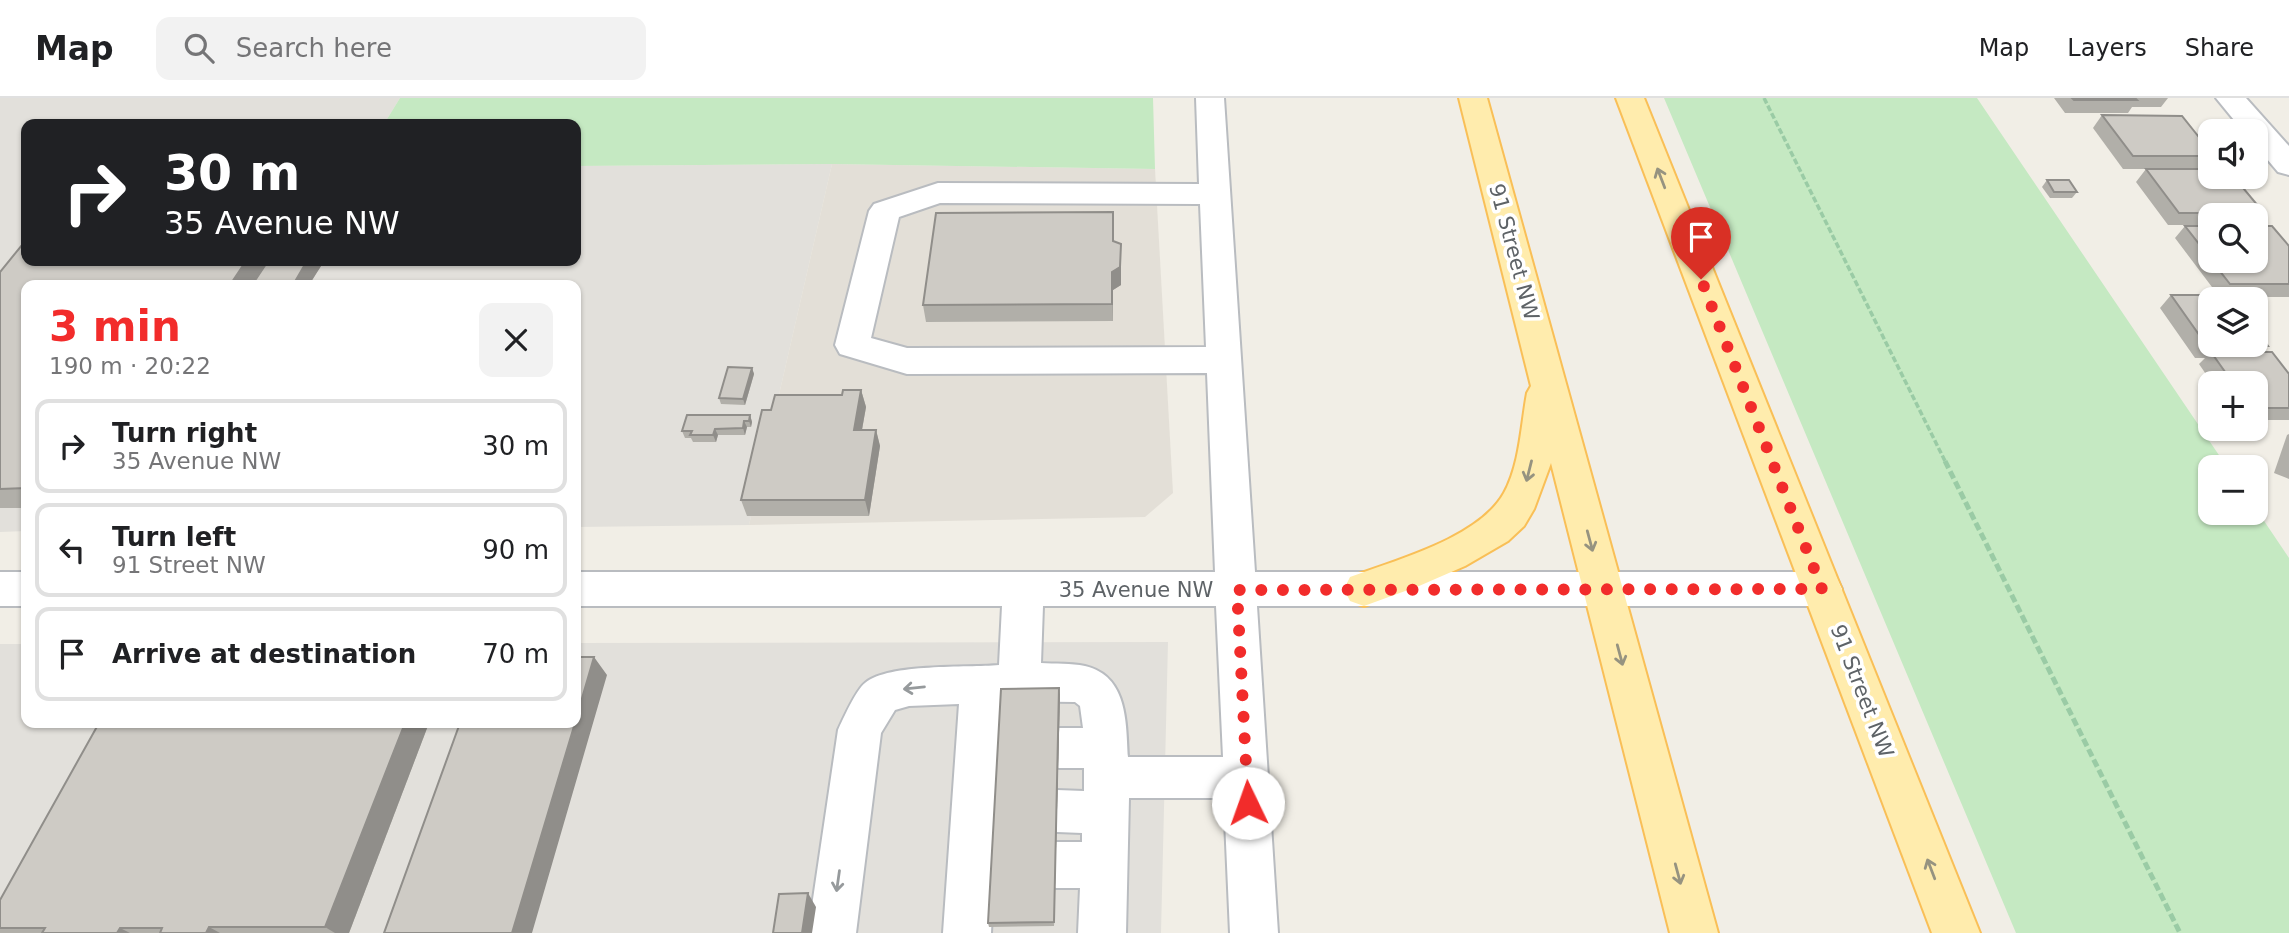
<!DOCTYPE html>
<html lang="en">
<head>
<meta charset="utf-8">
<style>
  body { margin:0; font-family:"DejaVu Sans",sans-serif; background:#f2f2f2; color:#202124; height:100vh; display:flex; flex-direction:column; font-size:26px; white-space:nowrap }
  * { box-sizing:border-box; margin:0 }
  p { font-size:23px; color:#757577 }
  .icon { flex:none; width:38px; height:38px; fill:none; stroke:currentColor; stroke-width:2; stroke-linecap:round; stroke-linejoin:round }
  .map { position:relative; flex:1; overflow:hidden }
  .side { position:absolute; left:21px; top:182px; width:560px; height:448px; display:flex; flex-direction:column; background:#fff; border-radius:14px; box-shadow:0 2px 5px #0004 }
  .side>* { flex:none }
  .hud { position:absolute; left:21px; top:21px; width:560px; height:147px; border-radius:14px; box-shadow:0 2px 5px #0004; background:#202124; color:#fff; overflow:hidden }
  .fabs { position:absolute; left:2198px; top:21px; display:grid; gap:14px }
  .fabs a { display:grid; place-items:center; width:70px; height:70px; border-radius:14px; background:#fff; box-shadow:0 2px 5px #0004; font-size:35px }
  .pin { position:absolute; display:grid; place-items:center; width:60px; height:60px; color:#fff; margin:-72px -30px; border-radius:50% 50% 50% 0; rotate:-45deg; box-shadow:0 0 7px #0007 }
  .pin .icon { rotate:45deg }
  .me { position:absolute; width:77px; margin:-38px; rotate:357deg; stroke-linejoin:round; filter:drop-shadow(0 0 5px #0008) }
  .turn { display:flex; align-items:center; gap:24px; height:147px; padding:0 28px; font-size:32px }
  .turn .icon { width:91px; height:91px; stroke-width:2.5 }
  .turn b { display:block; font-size:49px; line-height:60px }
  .round { display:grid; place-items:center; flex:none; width:74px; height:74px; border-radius:14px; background:#f2f2f2 }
  .overview { display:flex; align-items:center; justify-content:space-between; height:119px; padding:0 28px }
  h1 { font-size:42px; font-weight:700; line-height:52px; color:#f22c2b }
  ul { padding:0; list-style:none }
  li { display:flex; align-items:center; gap:21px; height:94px; margin:0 14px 10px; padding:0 14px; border:4px solid #e0e0e0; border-radius:14px }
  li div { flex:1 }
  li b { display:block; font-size:26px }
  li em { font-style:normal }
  header { display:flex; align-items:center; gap:42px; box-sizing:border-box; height:98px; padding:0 35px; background:#fff; border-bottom:2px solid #e0e0e0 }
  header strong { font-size:33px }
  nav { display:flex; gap:38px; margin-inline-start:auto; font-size:24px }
  .search { width:490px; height:63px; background:#f2f2f2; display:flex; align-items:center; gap:18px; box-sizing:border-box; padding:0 24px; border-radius:14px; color:#757577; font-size:26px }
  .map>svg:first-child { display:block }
  .industrial { fill:#e2e0db }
  .education { fill:#e3dfd7 }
  .green { fill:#c5e9c2 }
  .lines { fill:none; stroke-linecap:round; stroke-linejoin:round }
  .minor-casing { stroke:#b9bcc0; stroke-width:4 }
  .major-casing { stroke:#f9bf57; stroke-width:4 }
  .path-far1 { stroke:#9acba5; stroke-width:3.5; stroke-dasharray:6 2.5; stroke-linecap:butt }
  .path { stroke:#9acba5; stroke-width:5; stroke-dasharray:8 3.5; stroke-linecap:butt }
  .minor { fill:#fff; fill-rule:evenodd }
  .major { fill:#ffecad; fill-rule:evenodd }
  .wall { fill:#b1afa9 }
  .shaded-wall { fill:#908e8a }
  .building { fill:#cecbc5; stroke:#908e8a; stroke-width:2 }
  .oneway { stroke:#969380 }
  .oneway2 { stroke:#969a9c }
  .route { stroke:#f22c2b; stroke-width:12; stroke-dasharray:0 21.6 }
  .labels { text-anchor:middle; stroke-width:7; stroke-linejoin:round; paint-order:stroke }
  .street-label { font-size:21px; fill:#5e6367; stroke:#fff }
</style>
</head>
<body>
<header>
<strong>Map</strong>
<div class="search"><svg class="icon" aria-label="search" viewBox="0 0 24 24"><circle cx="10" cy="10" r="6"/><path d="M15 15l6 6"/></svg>Search here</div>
<nav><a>Map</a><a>Layers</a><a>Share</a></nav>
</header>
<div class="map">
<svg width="2289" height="835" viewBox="0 0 2289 835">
  <rect width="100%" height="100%" fill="#f1eee6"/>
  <g class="industrial">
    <polygon points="0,0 400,0 384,26 26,26 26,163 576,163 576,68 832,66 749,427 576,429 576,187 26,187 26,433 0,434"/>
    <polygon points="1168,544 1161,835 0,835 0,546 26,546 26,625 576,625 576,545"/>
  </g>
  <polygon class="education" points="832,66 1155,71 1173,395 1145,419 749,427"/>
  <g class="green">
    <polygon points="400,0 1153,0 1155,71 832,66 576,68 576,26 384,26"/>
    <polygon points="1664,0 1977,0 2227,369 2210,369 2210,415 2256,415 2256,411 2289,460 2289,835 2016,835"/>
  </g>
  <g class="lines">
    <defs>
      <g id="minor">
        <path d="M1196,0h28l31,474h567l14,5 6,12 -6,12 -14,5h-565l21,327h-48l-6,-135h-95l-3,135h-48l2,-45h-24l-16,-7 -7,-16 7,-16 16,-7h26v-9l-25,-1 -16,-6 -7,-15 7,-15 16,-6 27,1v-23h-25l-16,-6 -6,-14 6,-14 16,-6h24l-3,-22 -5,-4 -73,-1 -11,232h-48l16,-229 -50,2 -14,4 -14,23 -25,200h-48l30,-203c5,-11 18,-40 27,-47 24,-20 102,-15 134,-18l3,-59h-426v-34h639l-8,-199 -300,1 -67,-20 -5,-9 34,-134 5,-7 64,-21 261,1zM940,105l260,1 6,143 -299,1 -36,-10 28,-121zM1043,508h173l7,151h-95c-2,-34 0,-81 -43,-91 -14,-3 -30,-2 -44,-3z"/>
        <polygon points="2216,0 2246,0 2289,48 2289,77 2278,74 2256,48 2256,33 2243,33"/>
        <rect x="0" y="474" width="26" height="34"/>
      </g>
      <g id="major">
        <path d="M1459,0h28l231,835h-48l-119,-470 -17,46 -10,17 -16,15 -43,25 -46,20 -55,20 -14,-5 -6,-12 6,-12c46,-17 129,-39 154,-84 16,-29 17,-68 23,-100l4,-7z"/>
        <polygon points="1616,0 1644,0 1980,835 1932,835"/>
      </g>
    </defs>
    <use href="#minor" class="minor-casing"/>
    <use href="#major" class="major-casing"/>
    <polyline class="path-far1" points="1764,0 1946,365"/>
    <polyline class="path" points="1945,363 2180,835"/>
    <use href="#minor" class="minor"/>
    <use href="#major" class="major"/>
  </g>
  <g class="wall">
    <polygon points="2054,0 2168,0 2161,9 2132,9 2128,15 2065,15"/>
    <polygon points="2102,17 2210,53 2210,64 2205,71 2123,71 2093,30"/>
    <polygon points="2146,71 2264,115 2256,123 2256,117 2210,117 2210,127 2168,127 2136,84"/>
    <polygon points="2047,82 2077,94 2072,100 2050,100 2042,89"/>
    <polygon points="2185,128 2210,128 2210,163 2256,163 2289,148 2289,199 2231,199 2268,248 2262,254 2289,276 2289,322 2256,322 2256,285 2212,285 2199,266 2205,260 2195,260 2160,210 2171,197 2218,197 2175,140"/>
    <polygon points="1113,143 1121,187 1113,192 1113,223 926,224 923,207"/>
    <polygon points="321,168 309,187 26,187 26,410 0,410 0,174"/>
    <polygon points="752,270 754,276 745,307 721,306 719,300"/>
    <polygon points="861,292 866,309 862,332 876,332 880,348 869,418 747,418 741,402 771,312"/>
    <polygon points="750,317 752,324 751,329 747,329 745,337 718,337 716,344 693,344 691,340 685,340 682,333"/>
    <polygon points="2289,336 2289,381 2274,375 2287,337"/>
    <polygon points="1060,596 1054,828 989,829 988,825"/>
    <polygon points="99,625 429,625 349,835 0,835 0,802"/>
  </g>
  <g class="shaded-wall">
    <polygon points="1121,146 1121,187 1113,192 1113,223 1112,174"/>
    <polygon points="246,163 270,163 259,187 230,187"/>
    <polygon points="307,163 317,163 321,168 309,187 293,187"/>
    <polygon points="752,270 754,276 745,307 743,301"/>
    <polygon points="861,292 866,309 859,348 854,332"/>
    <polygon points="750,317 752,324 751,329 749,323"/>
    <polygon points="744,323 747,329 745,337 743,330"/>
    <polygon points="715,331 718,337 716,344 713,337"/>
    <polygon points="876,332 880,348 869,418 865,402"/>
    <polygon points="594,559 607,577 532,835 512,835 575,625 576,625 576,621"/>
    <polygon points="1059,590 1060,596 1054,828 1054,824"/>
    <polygon points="405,625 429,625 349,835 335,835 325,829"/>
    <polygon points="808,795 816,809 812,835 802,835"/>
    <polygon points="209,829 220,835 206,835"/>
    <polygon points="120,830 130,835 117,835"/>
  </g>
  <g class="building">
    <polygon points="2072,0 2135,0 2137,2 2074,2"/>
    <polygon points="2102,17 2182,18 2210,53 2210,58 2133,58"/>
    <polygon points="2146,71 2210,71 2210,79 2234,79 2264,115 2179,115"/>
    <polygon points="2047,82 2069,82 2077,94 2054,94"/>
    <polygon points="1113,114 1113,143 1121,146 1120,169 1112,174 1112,206 923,207 936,115"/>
    <polygon points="2185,128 2210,128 2210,160"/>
    <polygon points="2256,128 2272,128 2289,148 2289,186 2230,186 2212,163 2256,163"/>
    <polygon points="22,147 26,147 26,163 246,163 230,187 26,187 26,390 0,391 0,174"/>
    <polygon points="268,163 307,163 293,187 252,187"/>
    <polygon points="2171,197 2230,197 2233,201 2210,201 2210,247 2256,247 2256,232 2268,248 2207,248"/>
    <polygon points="2211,254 2272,254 2289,276 2289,310 2256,310 2256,285 2233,285"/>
    <polygon points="728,269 752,270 743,301 719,300"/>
    <polygon points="843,292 861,292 854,332 876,332 865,402 741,402 762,312 771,312 775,297 842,297"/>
    <polygon points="687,317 750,317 749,323 744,323 743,330 715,331 713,337 690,337 692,333 682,333"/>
    <polygon points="576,559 594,559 576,621"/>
    <polygon points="1059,590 1054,824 988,825 1001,591"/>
    <polygon points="99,625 405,625 325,829 209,829 206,835 160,835 162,830 120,830 117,835 42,835 45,830 0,830 0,802"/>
    <polygon points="460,625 575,625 512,835 384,835"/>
    <polygon points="808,795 802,835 773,835 779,796"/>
  </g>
  <defs><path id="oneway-shaft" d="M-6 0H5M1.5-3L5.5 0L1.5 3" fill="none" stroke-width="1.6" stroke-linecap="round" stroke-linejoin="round" transform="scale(1.75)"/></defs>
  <g class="oneway">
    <use href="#oneway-shaft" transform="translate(1661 80) rotate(-111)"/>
    <use href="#oneway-shaft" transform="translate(1529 373) rotate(104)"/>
    <use href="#oneway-shaft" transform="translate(1590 443) rotate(75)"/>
    <use href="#oneway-shaft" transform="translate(1620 557) rotate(75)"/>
    <use href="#oneway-shaft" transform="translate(1931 771) rotate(-111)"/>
    <use href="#oneway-shaft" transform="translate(1678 776) rotate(75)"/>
  </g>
  <g class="oneway2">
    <use href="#oneway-shaft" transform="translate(914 590) rotate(174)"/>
    <use href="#oneway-shaft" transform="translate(838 783) rotate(98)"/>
  </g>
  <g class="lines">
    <polyline class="route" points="1248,705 1237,492 1822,491 1701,181"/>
  </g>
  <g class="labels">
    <g class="street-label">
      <text transform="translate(1514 154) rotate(75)" y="7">91 Street NW</text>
      <text x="1136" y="499">35 Avenue NW</text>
      <text transform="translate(1862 593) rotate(69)" y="7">91 Street NW</text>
    </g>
  </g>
</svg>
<div class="fabs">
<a><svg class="icon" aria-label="sound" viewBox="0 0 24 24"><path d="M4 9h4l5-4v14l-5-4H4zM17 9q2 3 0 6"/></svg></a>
<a><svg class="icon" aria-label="search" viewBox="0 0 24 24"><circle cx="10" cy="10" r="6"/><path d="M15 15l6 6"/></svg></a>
<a><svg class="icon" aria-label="layers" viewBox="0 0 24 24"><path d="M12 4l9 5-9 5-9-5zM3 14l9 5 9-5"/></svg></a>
<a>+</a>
<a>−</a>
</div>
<div class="pin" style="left:1701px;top:181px;background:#d93025"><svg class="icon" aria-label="arrive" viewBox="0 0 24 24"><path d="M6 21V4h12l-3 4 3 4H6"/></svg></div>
<svg class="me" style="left:1248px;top:705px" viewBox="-20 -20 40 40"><circle r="19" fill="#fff"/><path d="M0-13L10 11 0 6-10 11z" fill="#f22c2b"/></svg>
<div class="hud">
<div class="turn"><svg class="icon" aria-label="right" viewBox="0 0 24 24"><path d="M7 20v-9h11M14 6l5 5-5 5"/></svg><div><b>30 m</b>35 Avenue NW</div></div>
</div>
<section class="side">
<div class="overview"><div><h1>3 min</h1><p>190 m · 20:22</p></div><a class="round"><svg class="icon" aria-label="close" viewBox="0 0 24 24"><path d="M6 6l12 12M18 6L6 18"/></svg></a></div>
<ul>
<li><svg class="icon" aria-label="right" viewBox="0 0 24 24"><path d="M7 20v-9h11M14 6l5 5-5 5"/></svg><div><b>Turn right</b><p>35 Avenue NW</p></div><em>30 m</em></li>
<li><svg class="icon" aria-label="left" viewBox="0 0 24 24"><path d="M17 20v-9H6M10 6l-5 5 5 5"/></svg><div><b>Turn left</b><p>91 Street NW</p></div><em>90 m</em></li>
<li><svg class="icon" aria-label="arrive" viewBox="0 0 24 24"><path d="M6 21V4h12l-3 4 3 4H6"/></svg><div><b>Arrive at destination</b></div><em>70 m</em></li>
</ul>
</section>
</div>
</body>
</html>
